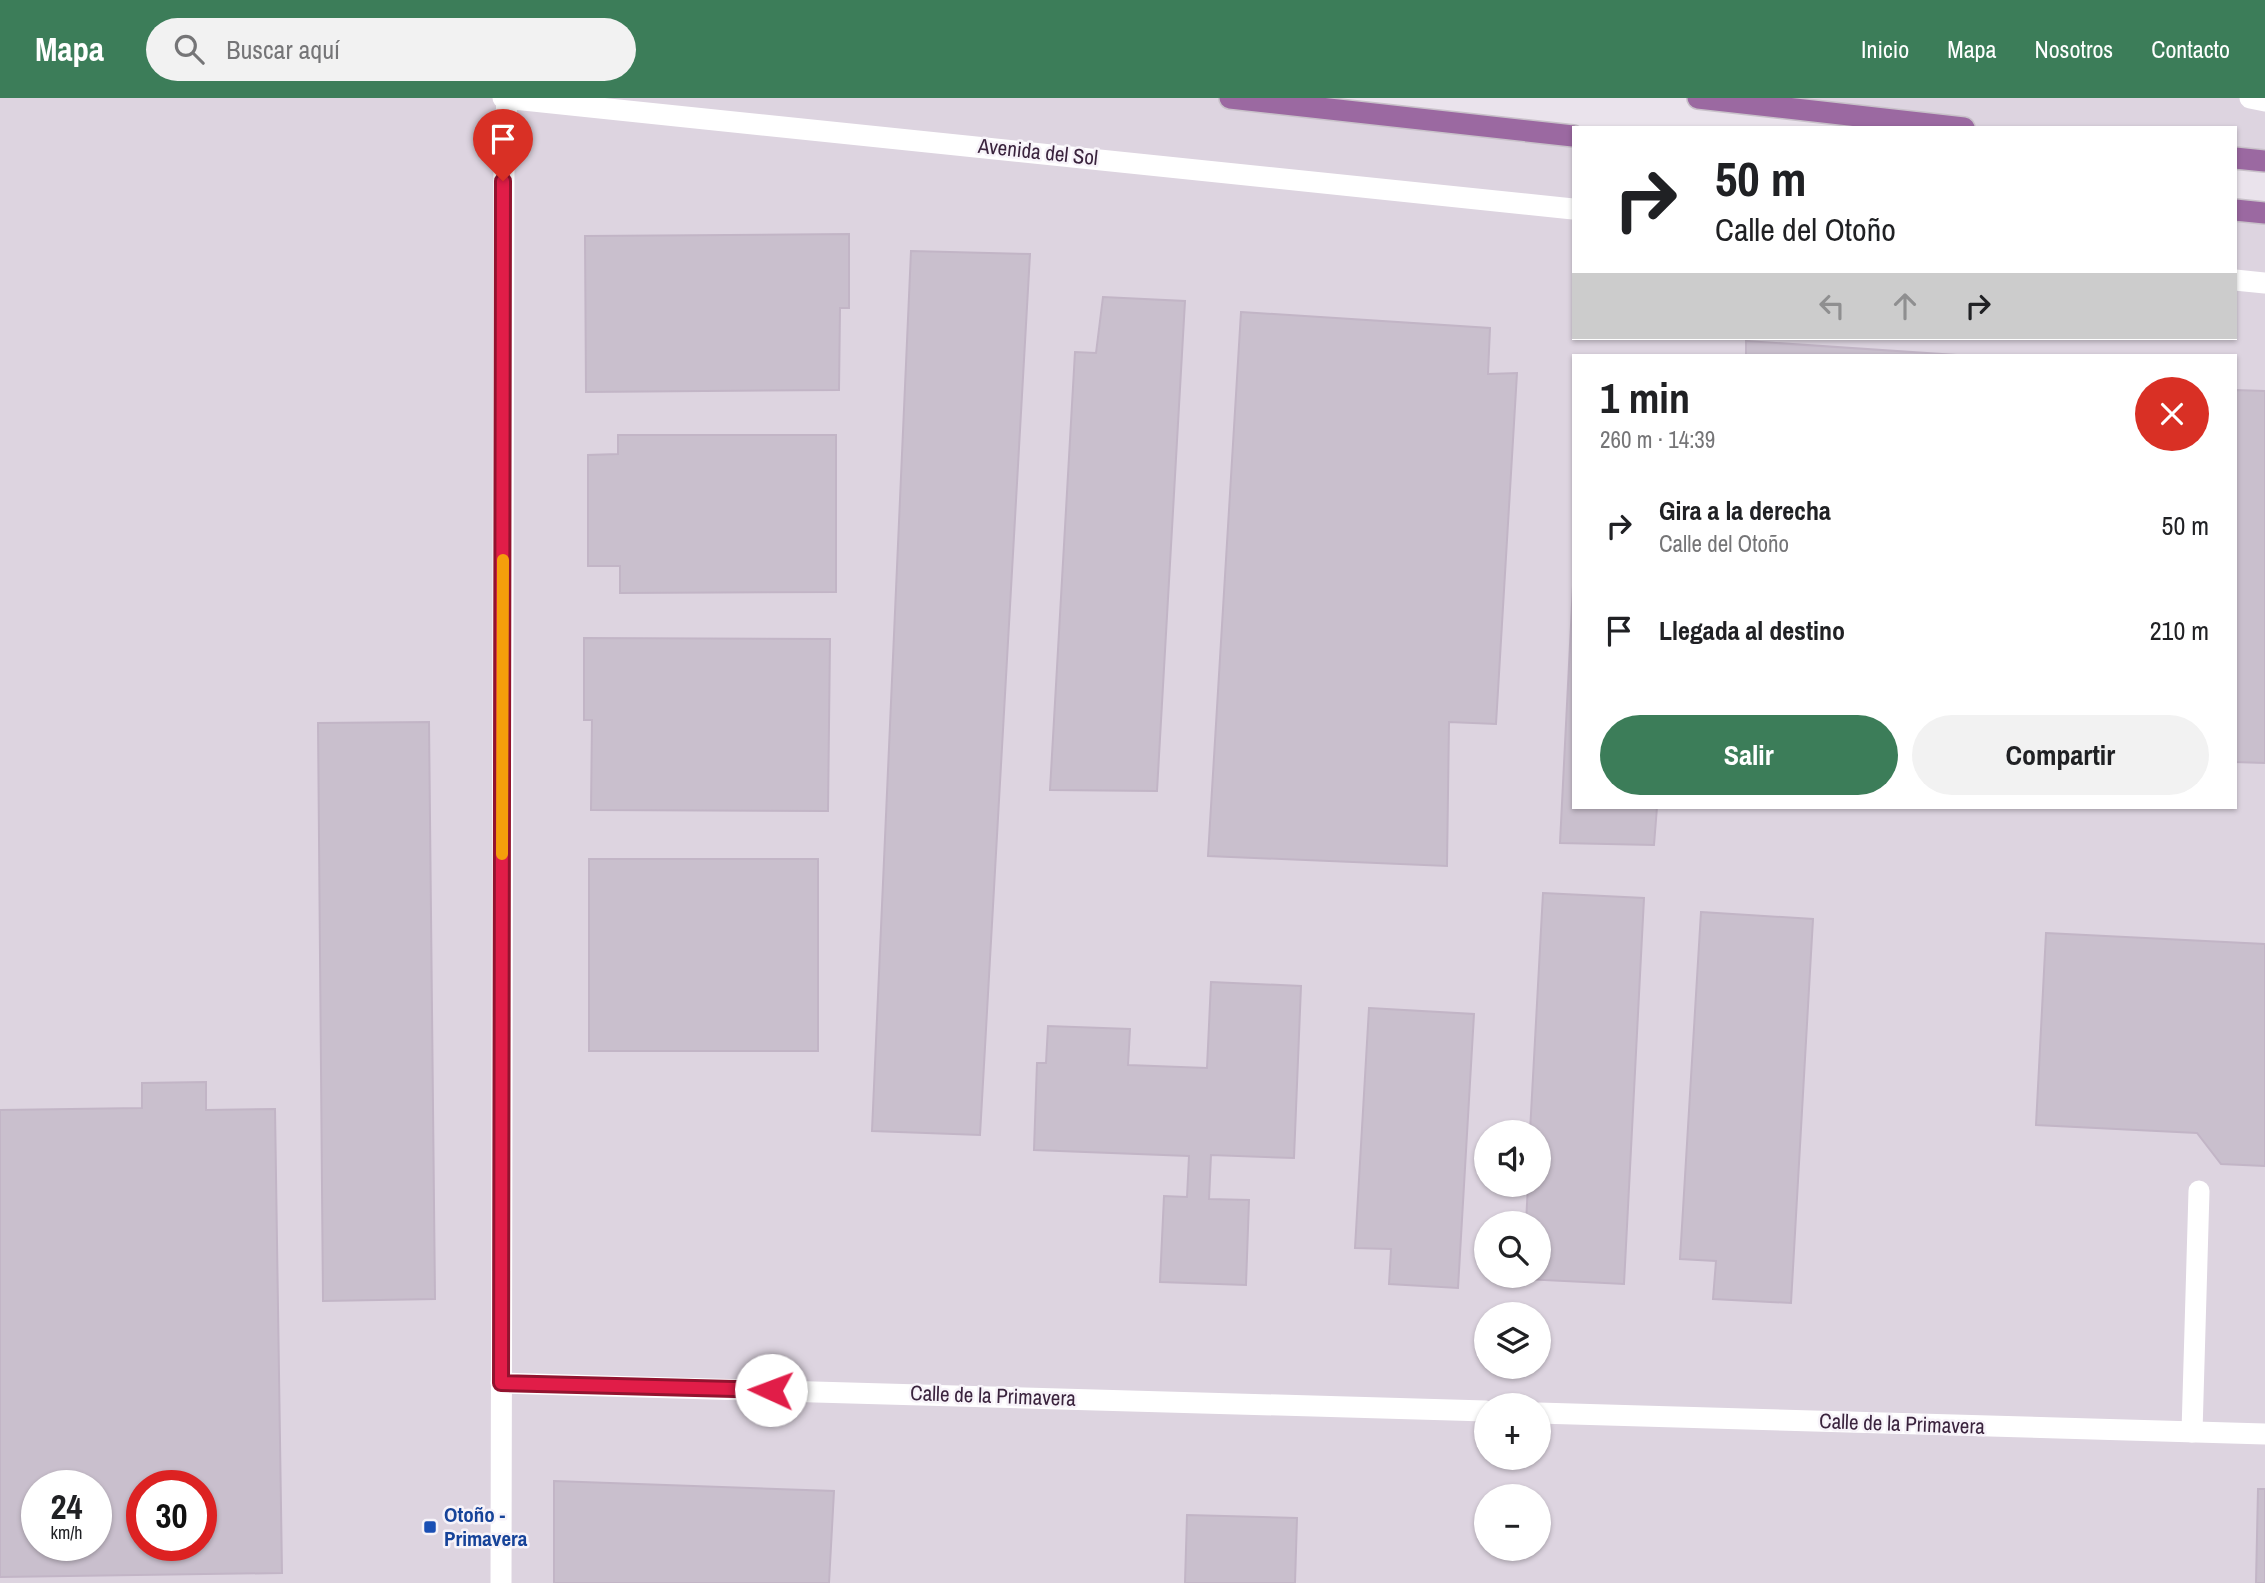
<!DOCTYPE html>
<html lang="es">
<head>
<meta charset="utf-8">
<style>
  body { margin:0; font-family:"Archivo Narrow",sans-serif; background:#f2f2f2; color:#202124; height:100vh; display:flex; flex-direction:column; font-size:26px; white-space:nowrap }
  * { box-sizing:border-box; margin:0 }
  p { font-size:23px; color:#757577 }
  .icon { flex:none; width:38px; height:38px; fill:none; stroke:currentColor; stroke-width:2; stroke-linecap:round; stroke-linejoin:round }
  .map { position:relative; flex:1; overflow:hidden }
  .sheet { position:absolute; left:1572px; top:256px; width:665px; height:455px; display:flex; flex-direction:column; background:#fff; border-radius:0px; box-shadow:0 2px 5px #0004 }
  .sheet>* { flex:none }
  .guide { position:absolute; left:1572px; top:28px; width:665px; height:214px; border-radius:0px; box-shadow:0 2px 5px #0004; background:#fff; color:#202124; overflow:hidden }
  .buttons { position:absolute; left:1474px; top:1022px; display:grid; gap:14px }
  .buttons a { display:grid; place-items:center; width:77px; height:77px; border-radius:50%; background:#fff; box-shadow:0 2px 5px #0004; font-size:35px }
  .speed { position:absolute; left:21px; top:1372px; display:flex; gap:14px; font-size:35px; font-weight:700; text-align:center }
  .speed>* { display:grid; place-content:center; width:91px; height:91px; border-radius:50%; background:#fff; box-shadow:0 2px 5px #0004; line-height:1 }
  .speed small { font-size:18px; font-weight:400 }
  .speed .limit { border:10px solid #d22; background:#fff; color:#111 }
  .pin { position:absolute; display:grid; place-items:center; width:60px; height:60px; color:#fff; margin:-72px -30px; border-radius:50% 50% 50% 0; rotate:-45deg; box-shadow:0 0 7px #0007 }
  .pin .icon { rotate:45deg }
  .me { position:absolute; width:77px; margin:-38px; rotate:272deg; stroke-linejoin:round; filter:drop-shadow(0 0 5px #0008) }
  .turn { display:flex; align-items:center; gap:24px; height:147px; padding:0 28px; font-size:32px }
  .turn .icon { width:91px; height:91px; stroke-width:2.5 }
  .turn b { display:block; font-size:49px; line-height:60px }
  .lanes { display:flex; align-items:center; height:66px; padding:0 28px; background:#0003; justify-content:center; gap:35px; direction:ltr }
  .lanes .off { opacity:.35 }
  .round { display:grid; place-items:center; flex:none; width:74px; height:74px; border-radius:37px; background:#f2f2f2 }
  .head { display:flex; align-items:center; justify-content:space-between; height:119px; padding:0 28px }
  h1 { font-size:42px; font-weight:800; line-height:52px }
  .cta { display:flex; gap:14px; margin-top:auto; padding:14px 28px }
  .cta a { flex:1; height:80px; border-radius:42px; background:#3c7d59; color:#fff; font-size:28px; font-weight:800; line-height:80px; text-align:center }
  .cta a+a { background:#f2f2f2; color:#202124 }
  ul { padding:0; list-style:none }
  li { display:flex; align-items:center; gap:21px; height:105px; padding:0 28px }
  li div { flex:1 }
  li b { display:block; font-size:26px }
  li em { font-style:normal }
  header { display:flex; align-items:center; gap:42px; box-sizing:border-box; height:98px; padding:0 35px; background:#3c7d59; color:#fff }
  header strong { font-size:33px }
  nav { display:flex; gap:38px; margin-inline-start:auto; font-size:24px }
  .search { width:490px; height:63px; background:#f2f2f2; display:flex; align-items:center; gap:18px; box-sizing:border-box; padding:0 24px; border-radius:38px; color:#757577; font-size:26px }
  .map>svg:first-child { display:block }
  .built { fill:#ddd4e0; fill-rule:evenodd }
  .building { fill:#c9bfcd; stroke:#c2b5c6; stroke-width:2; fill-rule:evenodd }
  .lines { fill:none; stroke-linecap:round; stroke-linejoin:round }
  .major-casing { stroke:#c8c1c9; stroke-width:24 }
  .minor { stroke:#fff; stroke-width:21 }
  .major { stroke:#9b69a1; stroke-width:21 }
  .route-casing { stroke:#92132f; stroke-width:18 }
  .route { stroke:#e11d48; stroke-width:12 }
  .slow { stroke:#f59e0b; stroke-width:12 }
  .transit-dot { fill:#1a4fb4; stroke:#f7f3f9; stroke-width:2.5 }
  .labels { text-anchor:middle; stroke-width:5; stroke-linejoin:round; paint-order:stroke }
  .street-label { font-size:21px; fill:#3a233d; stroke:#f7f3f9 }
  .transit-label { font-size:21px; font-weight:bold; fill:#164399; stroke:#f7f3f9; text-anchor:start }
</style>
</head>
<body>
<header>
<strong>Mapa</strong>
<div class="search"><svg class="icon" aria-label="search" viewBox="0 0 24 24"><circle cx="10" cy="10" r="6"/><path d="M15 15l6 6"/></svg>Buscar aquí</div>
<nav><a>Inicio</a><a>Mapa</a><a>Nosotros</a><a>Contacto</a></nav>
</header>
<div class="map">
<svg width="2265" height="1485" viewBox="0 0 2265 1485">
  <rect width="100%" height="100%" fill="#eae3ec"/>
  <g class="built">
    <path d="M0,0h1230l343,38v202h662v-128l30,3v1370h-2265zM1573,257h662v452h-662zM1486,1034h52v53h-52zM1486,1125h52v53h-52zM1486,1216h52v53h-52zM1486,1307h52v53h-52zM37,1388h59v59h-59zM142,1388h59v59h-59zM1486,1398h52v53h-52z"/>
    <polygon points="1698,0 2265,0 2265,63 2235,60 2235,30 1964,30"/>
  </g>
  <g class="building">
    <polygon points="849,136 849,210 840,210 839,292 586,294 585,138"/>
    <polygon points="911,153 1030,156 980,1037 872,1033"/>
    <polygon points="1103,199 1185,203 1157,693 1050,692 1075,254 1096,255"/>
    <polygon points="1241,214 1490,230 1488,276 1517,275 1496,626 1449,624 1447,768 1208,758"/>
    <polygon points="1746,243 1957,257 1746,257"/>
    <polygon points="2235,292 2265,293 2265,665 2235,664"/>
    <polygon points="618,337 836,337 836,494 620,495 620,468 588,468 588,357 618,356"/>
    <polygon points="1573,487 1573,709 1657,709 1654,747 1560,745"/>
    <polygon points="584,540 830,541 828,713 591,712 592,622 584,622"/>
    <polygon points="429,624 435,1201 323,1203 318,625"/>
    <rect x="589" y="761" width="229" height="192"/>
    <polygon points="1543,795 1644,800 1624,1186 1523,1181 1523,1178 1538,1178 1538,1125 1526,1125 1528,1087 1538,1087 1538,1034 1530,1034"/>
    <polygon points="1701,814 1813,821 1791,1205 1713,1201 1716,1163 1680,1161"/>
    <polygon points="2046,835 2265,846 2265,1068 2221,1066 2197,1035 2036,1027"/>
    <polygon points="1211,884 1301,888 1294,1060 1211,1057 1209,1101 1249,1102 1246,1187 1160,1184 1164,1098 1187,1099 1189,1058 1034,1052 1037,965 1046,965 1048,928 1130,931 1128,967 1207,970"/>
    <polygon points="1369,910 1474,916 1458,1190 1389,1186 1391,1151 1355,1150"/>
    <path d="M206,984v28l69,-1 7,464 -282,4v-467l142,-2v-25zM37,1388h59v59h-59zM142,1388h59v59h-59z"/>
    <polygon points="554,1383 834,1393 829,1485 554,1485"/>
    <polygon points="2258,1391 2265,1391 2265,1485 2256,1485"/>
    <polygon points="1187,1417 1297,1420 1295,1485 1185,1485"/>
  </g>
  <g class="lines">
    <defs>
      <g id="major">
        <polyline points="1230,0 1573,38"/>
        <polyline points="1698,0 1964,30"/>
        <polyline points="2235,60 2265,63"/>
        <polyline points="2235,112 2265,115"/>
      </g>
    </defs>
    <use href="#major" class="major-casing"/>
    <g class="minor">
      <polyline points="503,0 1573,111"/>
      <polyline points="2250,0 2265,3"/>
      <polyline points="2235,182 2265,185"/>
      <polyline points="501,1285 1486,1313"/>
      <polyline points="1538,1315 2265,1336"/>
      <polyline points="2192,1334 2199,1093"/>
      <polyline points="501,1485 504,55 507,1"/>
    </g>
    <use href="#major" class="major"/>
  </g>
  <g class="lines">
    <defs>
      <polyline id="route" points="503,83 501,1285 771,1292"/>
    </defs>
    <use href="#route" class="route-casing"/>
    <use href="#route" class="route"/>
    <polyline class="slow" points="502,756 503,462"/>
  </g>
  <rect class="transit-dot" x="423" y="1422" width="14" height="14" rx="3.5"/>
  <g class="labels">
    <g class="street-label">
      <text transform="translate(1038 54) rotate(6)" y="7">Avenida del Sol</text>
      <text transform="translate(993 1298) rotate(2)" y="7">Calle de la Primavera</text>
      <text transform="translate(1902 1326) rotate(2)" y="7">Calle de la Primavera</text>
    </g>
    <g class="transit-label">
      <text x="444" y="1424">Otoño -<tspan x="444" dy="24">Primavera</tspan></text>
    </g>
  </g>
</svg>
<div class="buttons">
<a><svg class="icon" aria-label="sound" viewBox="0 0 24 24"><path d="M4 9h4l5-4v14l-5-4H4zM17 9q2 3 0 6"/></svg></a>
<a><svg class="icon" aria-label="search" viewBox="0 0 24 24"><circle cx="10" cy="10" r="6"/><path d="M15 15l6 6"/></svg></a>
<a><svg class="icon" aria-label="layers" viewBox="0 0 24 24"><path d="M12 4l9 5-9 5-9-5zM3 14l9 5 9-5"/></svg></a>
<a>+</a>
<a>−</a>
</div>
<div class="speed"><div>24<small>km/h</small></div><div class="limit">30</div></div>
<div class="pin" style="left:503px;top:83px;background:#d93025"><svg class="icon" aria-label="arrive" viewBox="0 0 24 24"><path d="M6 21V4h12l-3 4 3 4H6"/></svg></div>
<svg class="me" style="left:771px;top:1292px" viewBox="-20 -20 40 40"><circle r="19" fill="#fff"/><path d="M0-13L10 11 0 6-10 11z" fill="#e11d48"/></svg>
<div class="guide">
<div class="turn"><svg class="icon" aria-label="right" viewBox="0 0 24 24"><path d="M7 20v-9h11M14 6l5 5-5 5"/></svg><div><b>50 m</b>Calle del Otoño</div></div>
<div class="lanes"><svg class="icon off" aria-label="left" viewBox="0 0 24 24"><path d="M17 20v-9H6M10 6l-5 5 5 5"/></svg><svg class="icon off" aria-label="ahead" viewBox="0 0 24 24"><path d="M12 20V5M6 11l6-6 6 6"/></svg><svg class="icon" aria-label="right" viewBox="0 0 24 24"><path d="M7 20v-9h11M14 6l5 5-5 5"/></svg></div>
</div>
<section class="sheet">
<div class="head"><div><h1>1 min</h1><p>260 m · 14:39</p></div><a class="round" style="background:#d93025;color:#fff"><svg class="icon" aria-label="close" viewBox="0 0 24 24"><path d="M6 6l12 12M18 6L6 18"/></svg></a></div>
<ul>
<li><svg class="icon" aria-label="right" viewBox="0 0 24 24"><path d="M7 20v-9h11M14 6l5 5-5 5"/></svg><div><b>Gira a la derecha</b><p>Calle del Otoño</p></div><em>50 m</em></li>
<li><svg class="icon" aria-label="arrive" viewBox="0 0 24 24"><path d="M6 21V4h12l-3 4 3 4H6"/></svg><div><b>Llegada al destino</b></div><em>210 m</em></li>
</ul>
<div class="cta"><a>Salir</a><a>Compartir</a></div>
</section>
</div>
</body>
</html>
